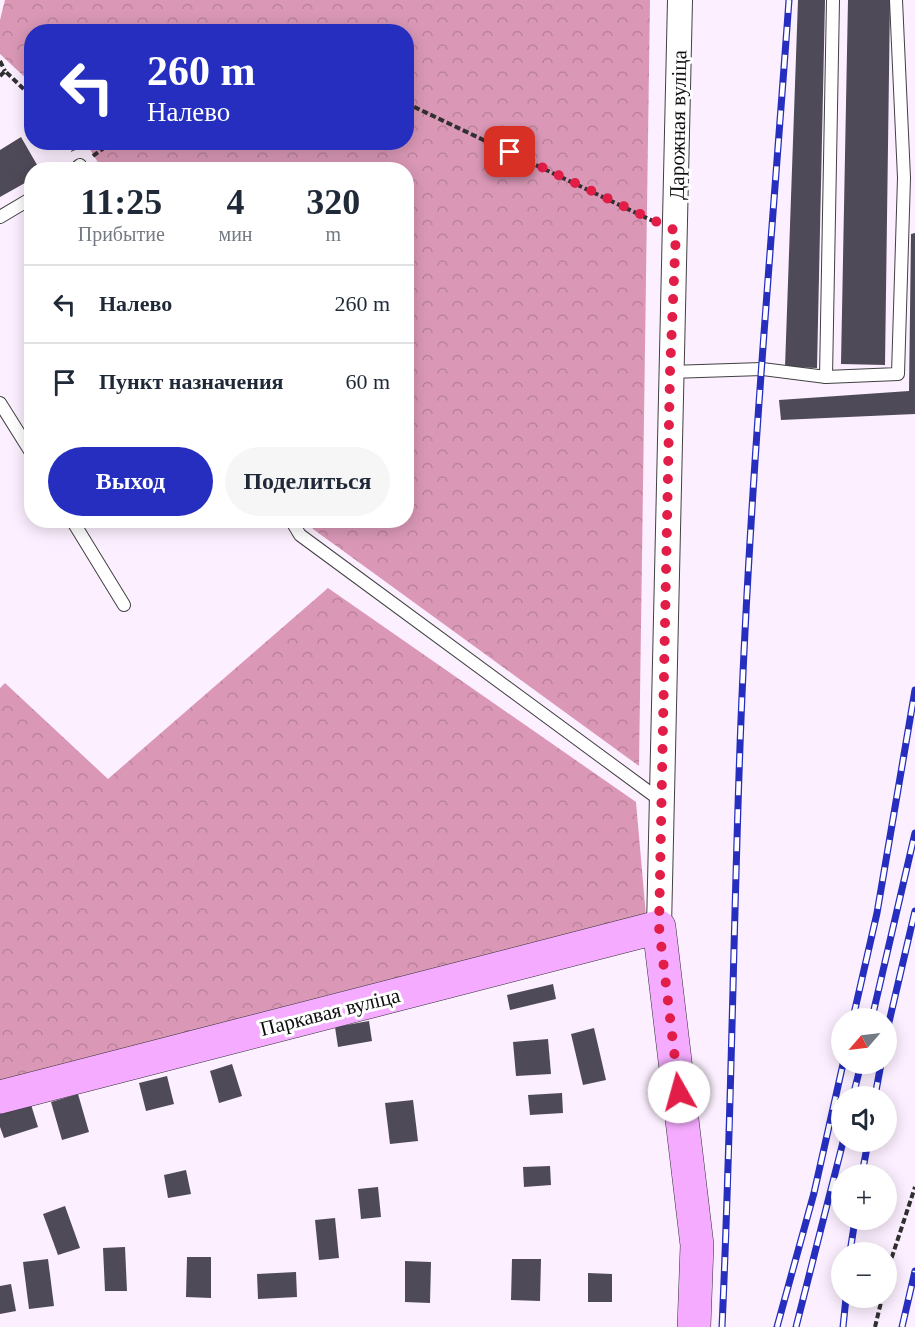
<!DOCTYPE html>
<html lang="ru">
<head>
<meta charset="utf-8">
<style>
  body { margin:0; font-family:"Times New Roman",serif; background:#f6f6f7; color:#1f2937; height:100vh; display:flex; flex-direction:column; font-size:22px; white-space:nowrap }
  * { box-sizing:border-box; margin:0 }
  p { font-size:20px; color:#747a83 }
  .icon { flex:none; width:33px; height:33px; fill:none; stroke:currentColor; stroke-width:2; stroke-linecap:round; stroke-linejoin:round }
  .map { position:relative; flex:1; overflow:hidden }
  .details { position:absolute; left:24px; top:162px; width:390px; height:366px; display:flex; flex-direction:column; background:#fff; border-radius:24px; box-shadow:0 3px 15px #0003 }
  .details>* { flex:none }
  .hud { position:absolute; left:24px; top:24px; width:390px; height:126px; border-radius:24px; box-shadow:0 3px 15px #0003; background:#252ebf; color:#fff; overflow:hidden }
  .needle { width:39px; rotate:242deg }
  .fabs { position:absolute; left:831px; top:1008px; display:grid; gap:12px }
  .fabs a { display:grid; place-items:center; width:66px; height:66px; border-radius:50%; background:#fff; box-shadow:0 3px 15px #0003; font-size:30px }
  .pin { position:absolute; display:grid; place-items:center; width:51px; height:51px; color:#fff; margin:-26px; border-radius:12px; box-shadow:0 3px 9px #0006 }
  .me { position:absolute; width:66px; margin:-33px; rotate:353deg; stroke-linejoin:round; filter:drop-shadow(0 0 4px #0008) }
  .turn { display:flex; align-items:center; gap:21px; height:126px; padding:0 24px; font-size:27px }
  .turn .icon { width:78px; height:78px; stroke-width:2.5 }
  .turn b { display:block; font-size:42px; line-height:51px }
  .eta { display:flex; justify-content:space-evenly; align-items:center; height:102px; text-align:center }
  .eta b { font-size:36px; font-weight:800; line-height:42px }
  .action { display:flex; gap:12px; margin-top:auto; padding:12px 24px }
  .action a { flex:1; height:69px; border-radius:36px; background:#252ebf; color:#fff; font-size:24px; font-weight:800; line-height:69px; text-align:center }
  .action a+a { background:#f6f6f7; color:#1f2937 }
  ul { padding:0; list-style:none }
  li { display:flex; align-items:center; gap:18px; height:78px; padding:0 24px; border-top:2px solid #e0e1e3 }
  li div { flex:1 }
  li b { display:block; font-size:22px }
  li em { font-style:normal }
  .map>svg:first-child { display:block }
  .forest { fill:url(#forest-crowns) }
  .building { fill:#4f4a57 }
  .lines { fill:none; stroke-linecap:round; stroke-linejoin:round }
  .lane-casing { stroke:#414141; stroke-width:14 }
  .street-casing { stroke:#414141; stroke-width:26 }
  .secondary-casing { stroke:#303030; stroke-width:34 }
  .path { stroke:#303030; stroke-width:4; stroke-dasharray:6 3; stroke-linecap:butt }
  .lane { stroke:#fff; stroke-width:12 }
  .street { stroke:#fff; stroke-width:24 }
  .secondary { stroke:#f5abff; stroke-width:33 }
  .rail-casing { stroke:#252ebf; stroke-width:7 }
  .rail { stroke:#fff; stroke-width:4.5; stroke-dasharray:14; stroke-linecap:butt }
  .route { stroke:#e11d48; stroke-width:10; stroke-dasharray:0 18 }
  .labels { text-anchor:middle; stroke-width:6; stroke-linejoin:round; paint-order:stroke }
  .street-label { font-size:21px; fill:#0e0e0e; stroke:#fff }
</style>
</head>
<body>
<div class="map">
<svg width="915" height="1327" viewBox="0 0 915 1327">
  <defs>
    <pattern id="forest-crowns" width="20" height="18" patternUnits="userSpaceOnUse" patternTransform="scale(1.5)"><rect width="20" height="18" fill="#da98b6"/><path d="M2 6a3 3 0 1 1 6 0M12 15a3 3 0 1 1 6 0" fill="none" stroke="#ba829b"/></pattern>
  </defs>
  <rect width="100%" height="100%" fill="#fcefff"/>
  <g class="forest">
    <polygon points="5,0 650,0 639,766 313,529 308,521 406,520 406,170 102,169 86,143 406,142 406,32 32,32 31,83 0,54 0,20"/>
    <polygon points="328,588 636,802 646,916 0,1082 0,688 5,683 108,779"/>
  </g>
  <g class="building">
    <polygon points="798,0 825,0 817,368 785,367"/>
    <polygon points="848,0 890,0 885,365 841,364"/>
    <polygon points="21,137 40,170 32,170 32,179 0,197 0,150"/>
    <polygon points="915,233 915,414 781,420 779,400 909,391 911,234"/>
    <polygon points="553,984 556,999 510,1010 507,995"/>
    <polygon points="369,1021 372,1041 338,1047 335,1027"/>
    <polygon points="594,1028 606,1080 583,1085 571,1034"/>
    <polygon points="548,1039 551,1074 516,1076 513,1042"/>
    <polygon points="232,1064 242,1096 219,1103 210,1071"/>
    <polygon points="167,1076 174,1104 146,1111 139,1083"/>
    <polygon points="562,1093 563,1113 530,1115 528,1095"/>
    <polygon points="78,1094 89,1132 62,1140 51,1102"/>
    <polygon points="28,1095 38,1127 4,1138 0,1127 0,1104"/>
    <polygon points="413,1100 418,1141 390,1144 385,1103"/>
    <polygon points="550,1166 551,1185 524,1187 523,1167"/>
    <polygon points="186,1170 191,1194 168,1198 164,1175"/>
    <polygon points="378,1187 381,1217 361,1219 358,1189"/>
    <polygon points="65,1206 80,1248 58,1255 43,1214"/>
    <polygon points="335,1218 339,1258 319,1260 315,1220"/>
    <polygon points="125,1247 127,1291 105,1291 103,1248"/>
    <polygon points="187,1257 211,1257 211,1298 186,1297"/>
    <polygon points="48,1259 54,1306 29,1309 23,1262"/>
    <polygon points="512,1259 541,1259 540,1301 511,1300"/>
    <polygon points="405,1261 431,1262 430,1303 405,1302"/>
    <polygon points="296,1272 297,1297 258,1299 257,1274"/>
    <polygon points="588,1273 612,1274 612,1302 588,1302"/>
    <polygon points="11,1284 16,1311 0,1314 0,1286"/>
  </g>
  <g class="lines">
    <defs>
      <g id="lane">
        <polyline points="74,170 80,165 83,170"/>
        <polyline points="0,217 32,198"/>
        <polyline points="670,372 762,369 826,377 833,0"/>
        <polyline points="826,377 898,374 904,178 896,0"/>
        <polyline points="0,403 32,454"/>
        <polyline points="72,520 124,605"/>
        <polyline points="291,520 300,535 660,800"/>
      </g>
      <polyline id="street" points="659,927 680,0"/>
      <polyline id="secondary" points="0,1097 659,927 697,1245 694,1327"/>
    </defs>
    <use href="#lane" class="lane-casing"/>
    <use href="#street" class="street-casing"/>
    <use href="#secondary" class="secondary-casing"/>
    <g class="path">
      <polyline points="0,61 5,71"/>
      <polyline points="0,76 5,71 32,97"/>
      <polyline points="406,103 653,221"/>
      <polyline points="69,142 73,151"/>
      <polyline points="93,156 112,142"/>
      <polyline points="886,1275 915,1187"/>
      <polyline points="875,1327 882,1298"/>
    </g>
    <use href="#lane" class="lane"/>
    <use href="#street" class="street"/>
    <use href="#secondary" class="secondary"/>
    <defs>
      <g id="rail">
        <polyline points="853,1018 877,913 915,690"/>
        <polyline points="872,1018 915,833"/>
        <polyline points="886,1035 915,911"/>
        <polyline points="853,1096 861,1064"/>
        <polyline points="875,1096 881,1064"/>
        <polyline points="862,1174 868,1142"/>
        <polyline points="850,1252 855,1220"/>
        <path d="M722,1327c9,-193 11,-387 18,-581 9,-249 31,-498 49,-746"/>
        <polyline points="777,1327 814,1193 843,1064"/>
        <polyline points="796,1327 843,1142"/>
        <polyline points="843,1327 846,1298"/>
        <polyline points="902,1327 915,1271"/>
      </g>
    </defs>
    <use href="#rail" class="rail-casing"/>
    <use href="#rail" class="rail"/>
  </g>
  <g class="lines">
    <polyline class="route" points="510,152 676,231 670,372 659,927 679,1092"/>
  </g>
  <g class="labels">
    <g class="street-label">
      <text transform="translate(678 125) rotate(-89)" y="7">Дарожная вуліца</text>
      <text transform="translate(330 1012) rotate(-14)" y="7">Паркавая вуліца</text>
    </g>
  </g>
</svg>
<div class="fabs">
<a><svg class="needle" viewBox="-14 -14 28 28"><path d="M0-13l5 13h-10z" fill="#e53935"/><path d="M0 13l5-13h-10z" fill="#747a83"/></svg></a>
<a><svg class="icon" aria-label="sound" viewBox="0 0 24 24"><path d="M4 9h4l5-4v14l-5-4H4zM17 9q2 3 0 6"/></svg></a>
<a>+</a>
<a>−</a>
</div>
<div class="pin" style="left:510px;top:152px;background:#d93025"><svg class="icon" aria-label="arrive" viewBox="0 0 24 24"><path d="M6 21V4h12l-3 4 3 4H6"/></svg></div>
<svg class="me" style="left:679px;top:1092px" viewBox="-20 -20 40 40"><circle r="19" fill="#fff"/><path d="M0-13L10 11 0 6-10 11z" fill="#e11d48"/></svg>
<div class="hud">
<div class="turn"><svg class="icon" aria-label="left" viewBox="0 0 24 24"><path d="M17 20v-9H6M10 6l-5 5 5 5"/></svg><div><b>260 m</b>Налево</div></div>
</div>
<section class="details">
<div class="eta">
<div><b>11:25</b><p>Прибытие</p></div>
<div><b>4</b><p>мин</p></div>
<div><b>320</b><p>m</p></div>
</div>
<ul>
<li><svg class="icon" aria-label="left" viewBox="0 0 24 24"><path d="M17 20v-9H6M10 6l-5 5 5 5"/></svg><div><b>Налево</b></div><em>260 m</em></li>
<li><svg class="icon" aria-label="arrive" viewBox="0 0 24 24"><path d="M6 21V4h12l-3 4 3 4H6"/></svg><div><b>Пункт назначения</b></div><em>60 m</em></li>
</ul>
<div class="action"><a>Выход</a><a>Поделиться</a></div>
</section>
</div>
</body>
</html>
